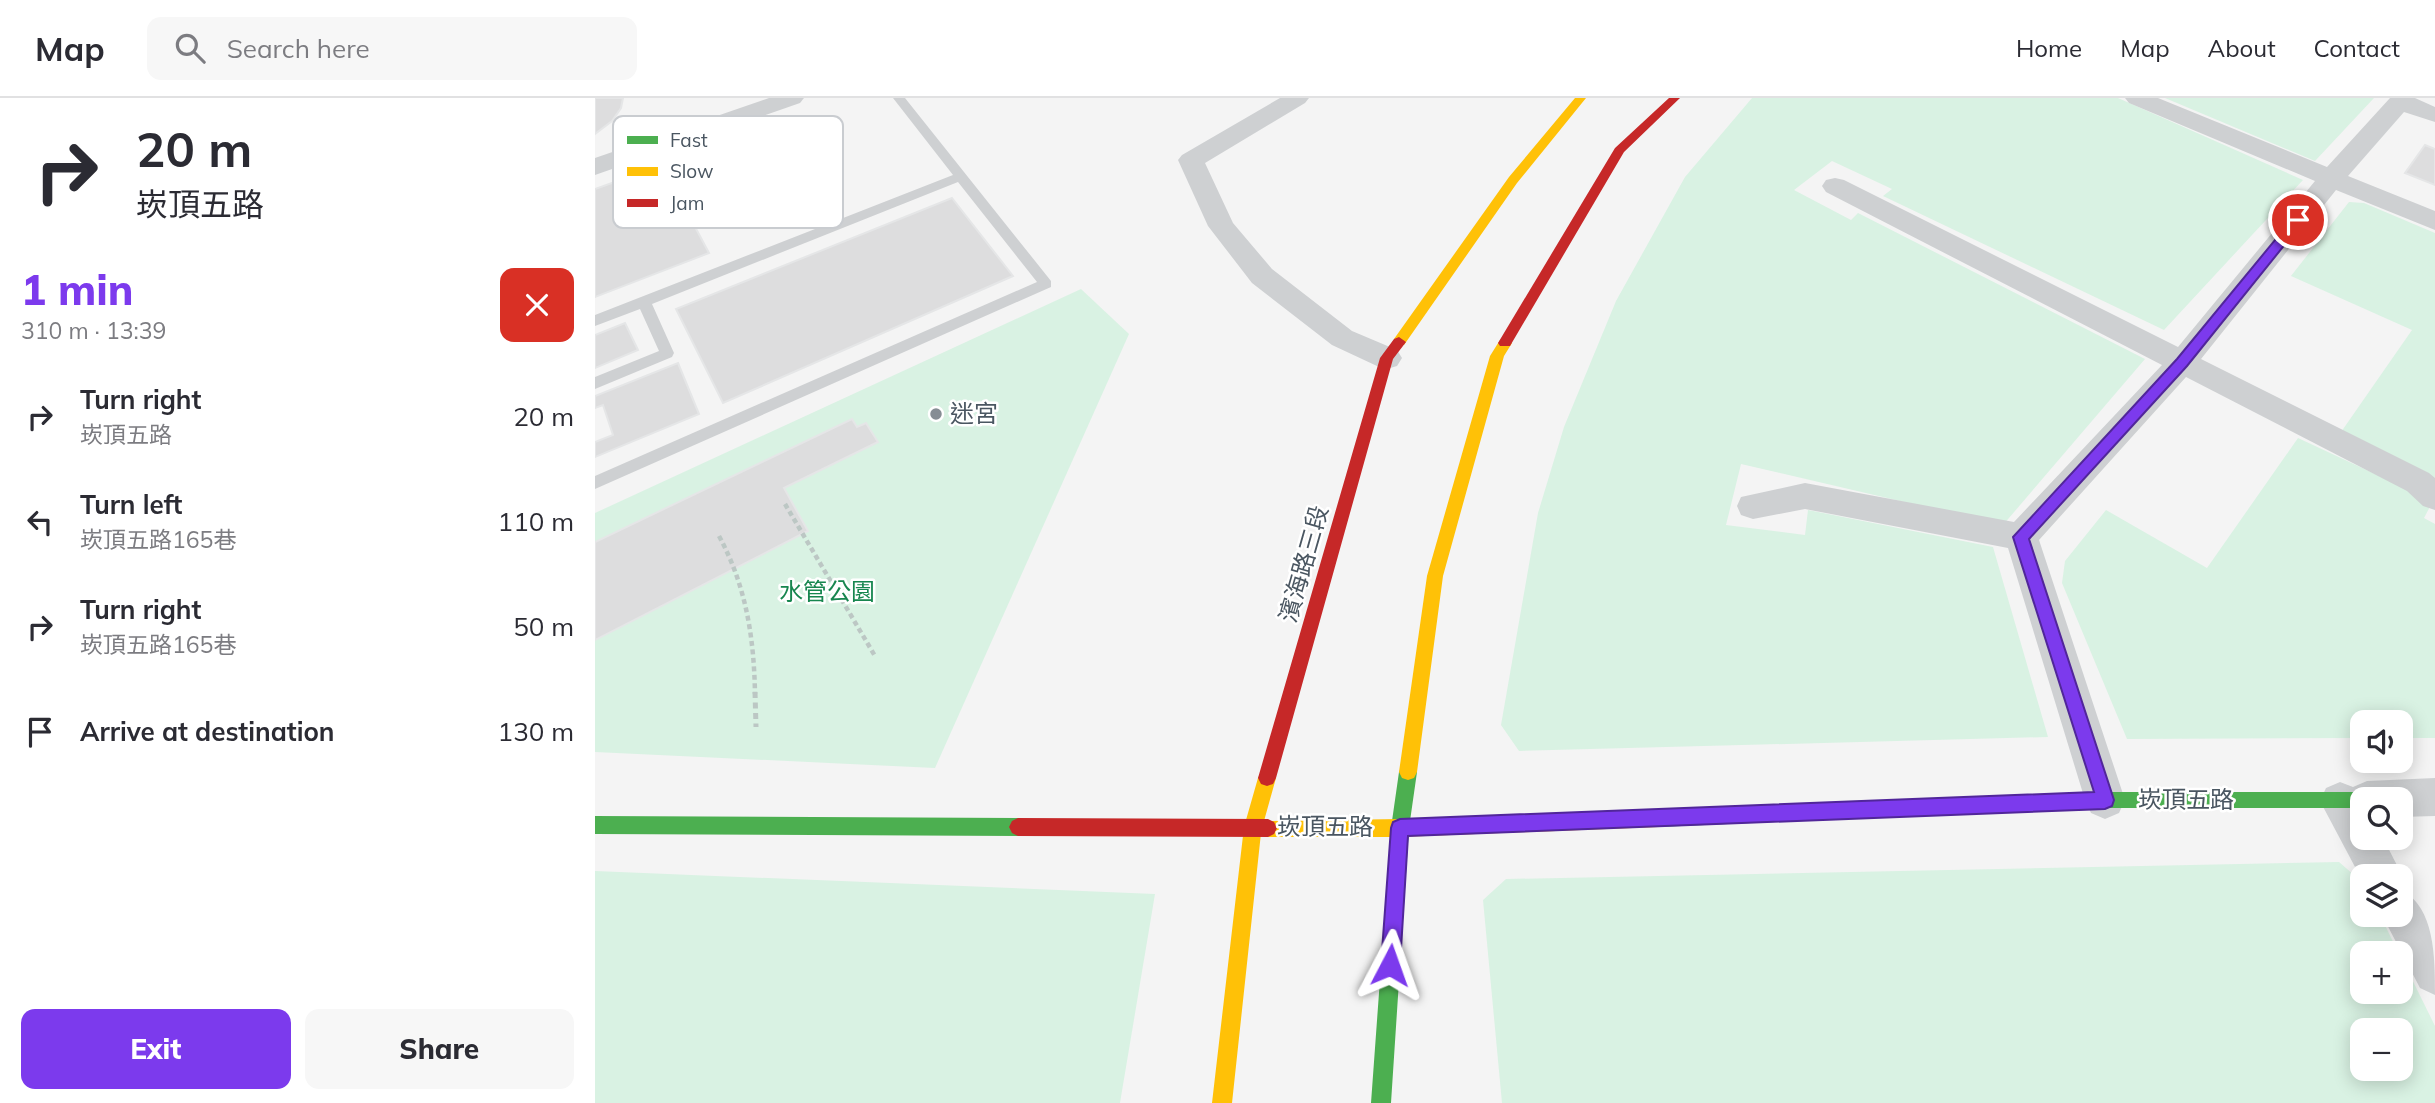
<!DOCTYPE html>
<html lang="en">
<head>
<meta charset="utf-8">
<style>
  body { margin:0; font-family:Mulish,"Noto Sans TC",sans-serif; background:#f7f7f7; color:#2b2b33; height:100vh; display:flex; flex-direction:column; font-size:26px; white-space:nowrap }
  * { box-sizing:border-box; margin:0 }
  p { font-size:23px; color:#7c7c81 }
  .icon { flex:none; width:38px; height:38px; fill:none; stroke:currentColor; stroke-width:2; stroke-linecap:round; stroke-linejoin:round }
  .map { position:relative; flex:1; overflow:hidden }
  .details { display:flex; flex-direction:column; background:#fff; width:595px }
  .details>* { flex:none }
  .banner { background:#fff; color:#2b2b33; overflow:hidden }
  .buttons { position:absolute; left:1755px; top:612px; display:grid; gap:14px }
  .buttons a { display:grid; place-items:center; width:63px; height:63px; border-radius:14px; background:#fff; box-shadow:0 4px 18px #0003; font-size:35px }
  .pin { position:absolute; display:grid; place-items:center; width:60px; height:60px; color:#fff; margin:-30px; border:4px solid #fff; border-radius:50%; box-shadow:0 2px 7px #0007 }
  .me { position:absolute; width:77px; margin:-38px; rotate:4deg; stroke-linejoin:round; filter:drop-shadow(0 0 5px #0008) }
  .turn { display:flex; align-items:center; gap:24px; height:147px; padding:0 21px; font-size:32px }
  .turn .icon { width:91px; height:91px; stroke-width:2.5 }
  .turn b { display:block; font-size:49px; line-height:60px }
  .round { display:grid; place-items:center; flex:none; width:74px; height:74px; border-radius:14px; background:#f7f7f7 }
  .headline { display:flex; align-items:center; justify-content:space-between; height:119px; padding:0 21px }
  h1 { font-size:42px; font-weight:800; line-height:52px; color:#7c3aed }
  .cta { display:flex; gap:14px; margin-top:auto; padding:14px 21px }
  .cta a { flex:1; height:80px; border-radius:14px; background:#7c3aed; color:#fff; font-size:28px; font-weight:800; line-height:80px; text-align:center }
  .cta a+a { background:#f7f7f7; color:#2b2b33 }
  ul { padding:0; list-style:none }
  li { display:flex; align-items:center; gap:21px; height:105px; padding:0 21px }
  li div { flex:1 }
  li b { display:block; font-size:26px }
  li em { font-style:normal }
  header { display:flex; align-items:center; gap:42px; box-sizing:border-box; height:98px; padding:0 35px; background:#fff; border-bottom:2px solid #e1e1e2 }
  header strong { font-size:33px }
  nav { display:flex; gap:38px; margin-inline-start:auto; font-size:24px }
  .search { width:490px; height:63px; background:#f7f7f7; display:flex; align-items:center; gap:18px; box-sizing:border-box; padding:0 24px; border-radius:14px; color:#7c7c81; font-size:26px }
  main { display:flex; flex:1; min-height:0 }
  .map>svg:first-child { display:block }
  .green { fill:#d9f2e3; fill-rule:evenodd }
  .building { fill:#ddddde; stroke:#e5e6e7; stroke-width:2 }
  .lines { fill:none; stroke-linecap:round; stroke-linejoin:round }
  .path-far1 { stroke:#bcc7c4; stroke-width:4.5; stroke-dasharray:5 3.5; stroke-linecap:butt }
  .path { stroke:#bcc7c4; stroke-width:5; stroke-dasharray:6 4.5; stroke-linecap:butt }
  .lane { fill:#ced0d2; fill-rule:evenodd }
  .street { fill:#ced0d2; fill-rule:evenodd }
  .fast { fill:#4caf50; fill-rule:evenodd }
  .slow { fill:#ffc107; fill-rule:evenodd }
  .jam { fill:#c62828; fill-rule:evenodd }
  .route { fill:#7c3aed; stroke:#51269a; stroke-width:2 }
  .poi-dot { fill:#868d94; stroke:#fff; stroke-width:2.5 }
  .labels { text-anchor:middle; stroke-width:5; stroke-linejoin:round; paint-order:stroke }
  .poi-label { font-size:24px; fill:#4a5661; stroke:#fff; text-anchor:start }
  .street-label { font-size:24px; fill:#4a5661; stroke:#fff }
  .park-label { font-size:24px; fill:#17864f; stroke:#fff }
  .key { fill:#fff; stroke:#c9ccd0; stroke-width:2 }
  .key-label { font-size:19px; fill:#4a5661 }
</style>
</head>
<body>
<header>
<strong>Map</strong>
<div class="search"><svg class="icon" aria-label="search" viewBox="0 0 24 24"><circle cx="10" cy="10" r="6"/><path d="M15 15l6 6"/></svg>Search here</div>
<nav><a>Home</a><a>Map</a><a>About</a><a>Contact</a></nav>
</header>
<main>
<section class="details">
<div class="banner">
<div class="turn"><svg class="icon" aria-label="right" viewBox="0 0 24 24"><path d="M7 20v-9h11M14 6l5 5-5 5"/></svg><div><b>20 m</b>崁頂五路</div></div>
</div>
<div class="headline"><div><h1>1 min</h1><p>310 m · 13:39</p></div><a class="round" style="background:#d93025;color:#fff"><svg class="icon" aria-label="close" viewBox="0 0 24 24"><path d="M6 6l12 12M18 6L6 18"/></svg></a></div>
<ul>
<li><svg class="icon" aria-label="right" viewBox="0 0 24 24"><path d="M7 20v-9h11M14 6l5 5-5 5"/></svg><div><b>Turn right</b><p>崁頂五路</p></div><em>20 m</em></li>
<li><svg class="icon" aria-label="left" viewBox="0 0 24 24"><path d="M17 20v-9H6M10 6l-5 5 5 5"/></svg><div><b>Turn left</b><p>崁頂五路165巷</p></div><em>110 m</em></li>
<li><svg class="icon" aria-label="right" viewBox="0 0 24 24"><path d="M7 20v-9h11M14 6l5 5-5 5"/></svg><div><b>Turn right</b><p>崁頂五路165巷</p></div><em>50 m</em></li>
<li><svg class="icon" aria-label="arrive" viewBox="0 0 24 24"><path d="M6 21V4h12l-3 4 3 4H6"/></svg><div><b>Arrive at destination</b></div><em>130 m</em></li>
</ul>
<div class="cta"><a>Exit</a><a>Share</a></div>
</section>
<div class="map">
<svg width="1840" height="1005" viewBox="0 0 1840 1005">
  <rect width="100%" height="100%" fill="#f4f4f4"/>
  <g class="green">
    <polygon points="1157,0 1523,0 1708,82 1569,232 1288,98 1297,91 1237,63 1199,92 1256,122 1263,115 1550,261 1408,427 1146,366 1131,427 1210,437 1213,412 1398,449 1453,639 924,653 906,627 943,415 969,329 1021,203 1090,79"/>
    <polygon points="1570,0 1779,0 1720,63"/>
    <polygon points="1754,104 1769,105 1840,135 1840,386 1744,337 1817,232 1696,178"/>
    <polygon points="486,191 534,236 340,670 0,654 0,415"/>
    <polygon points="1703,340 1838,403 1829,420 1840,426 1840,640 1806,640 1806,625 1768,625 1767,640 1532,641 1467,485 1470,463 1511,412 1612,470"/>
    <path d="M1744,764l23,20 1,33h17l19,39h-36v38h38v-35l34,69v77h-933l-19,-203 23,-21zM1768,933h38v38h-38z"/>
    <polygon points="0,773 560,796 525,1005 0,1005"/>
  </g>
  <g class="building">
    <polygon points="0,0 28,0 26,10 17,23 0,36"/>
    <polygon points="1830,47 1840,51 1840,87 1810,75"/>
    <polygon points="67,67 114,155 0,199 0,91"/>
    <polygon points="357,100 418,178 128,305 81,211"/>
    <polygon points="30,225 43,252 0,270 0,237"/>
    <polygon points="83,265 104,316 0,359 0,344 18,337 8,307 0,310 0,298"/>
    <polygon points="257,321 262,329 271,325 283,344 189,390 213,433 0,542 0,444"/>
  </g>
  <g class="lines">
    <g class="path-far1">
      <polyline points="190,406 280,558"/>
      <path d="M124,438c27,50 35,101 36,158"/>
    </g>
    <polyline class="path" points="160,594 161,629"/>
    <polygon class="lane" points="298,0 310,0 456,183 456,189 0,391 0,378 442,184 363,84 57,206 79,255 77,259 0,291 0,279 64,253 45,211 0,228 0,217 358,77"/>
    <g class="street">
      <polygon points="174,0 209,0 205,5 0,77 0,60"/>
      <polygon points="685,0 714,0 710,5 610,65 638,125 677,171 757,233 802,252 807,260 802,268 792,271 782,268 737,247 657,185 613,128 583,62 587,57"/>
      <polygon points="1530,0 1563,0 1732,69 1795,0 1820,0 1840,9 1840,24 1809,14 1753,78 1840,113 1840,132 1741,92 1606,261 1834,375 1840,380 1840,412 1828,408 1812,393 1591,279 1444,442 1530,702 1524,715 1510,721 1496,715 1490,702 1413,450 1210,411 1158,421 1146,417 1142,408 1146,399 1210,385 1419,424 1567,267 1231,94 1227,88 1231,82 1240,80 1249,82 1583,249 1720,83 1534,5"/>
      <polygon points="1840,680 1840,718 1806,719 1806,702 1768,702 1768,740 1788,740 1808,779 1806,783 1806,779 1768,779 1768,784 1725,703 1731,690 1745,684 1758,689 1772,683"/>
      <path d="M1806,792c34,17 34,67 34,105l-15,-7 -38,-73h19z"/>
    </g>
    <g class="fast">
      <polygon points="813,666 819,668 822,674 814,730 796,1005 776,1005 796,730 804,674 807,668"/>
      <polygon points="1510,694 1768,694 1774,696 1777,702 1768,702 1768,710 1510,710 1063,729 1057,726 1054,720 1057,714 1063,711"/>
      <polygon points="0,718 423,720 429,723 432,729 429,735 423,738 0,736"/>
    </g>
    <g class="slow">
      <polygon points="980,0 991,0 922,85 809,247 799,247 799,241 914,79"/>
      <polygon points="910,240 917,245 909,258 848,478 822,674 819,680 813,682 807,680 804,674 832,478 895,258 905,242"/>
      <polygon points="672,672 678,674 681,680 669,723 805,721 1063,711 1069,714 1072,720 1069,726 1063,729 805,739 673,739 666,735 637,1005 617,1005 649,729 663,680 666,674"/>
    </g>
    <g class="jam">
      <polygon points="1074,0 1085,0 1029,54 915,248 905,248 903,245 1020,50"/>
      <polygon points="804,239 811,244 798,261 681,680 678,686 672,688 666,686 663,680 785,260 799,241"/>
      <polygon points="423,720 673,721 679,724 682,730 679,736 673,739 423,738 417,735 414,729 417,723"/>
    </g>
  </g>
  <polygon class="route" points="1703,118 1708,119 1708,124 1592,268 1434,441 1519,702 1517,708 1510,711 813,738 805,867 802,874 795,877 788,874 786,867 796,730 798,724 805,721 1499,694 1418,439 1582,261 1699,119"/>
  <circle class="poi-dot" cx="341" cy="316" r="7"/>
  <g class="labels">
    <g class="poi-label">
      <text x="355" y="324">迷宮</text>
    </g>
    <g class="street-label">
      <text transform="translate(709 466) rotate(-74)" y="8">濱海路三段</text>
      <text x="1591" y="710">崁頂五路</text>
      <text x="730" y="737">崁頂五路</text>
    </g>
    <g class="park-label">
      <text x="232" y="502">水管公園</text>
    </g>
  </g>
  <rect x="18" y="18" width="230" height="112" rx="10" class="key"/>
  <rect x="32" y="38" width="31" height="8" fill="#4caf50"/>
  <rect x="32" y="69" width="31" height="9" fill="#ffc107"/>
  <rect x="32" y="101" width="31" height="8" fill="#c62828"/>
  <g class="key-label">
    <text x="75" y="49">Fast</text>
    <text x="75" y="80">Slow</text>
    <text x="75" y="112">Jam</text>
  </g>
</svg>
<div class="buttons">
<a><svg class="icon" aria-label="sound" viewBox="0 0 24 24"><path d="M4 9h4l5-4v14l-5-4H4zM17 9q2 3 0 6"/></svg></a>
<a><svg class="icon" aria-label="search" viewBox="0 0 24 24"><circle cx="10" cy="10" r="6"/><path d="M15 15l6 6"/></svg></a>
<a><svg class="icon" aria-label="layers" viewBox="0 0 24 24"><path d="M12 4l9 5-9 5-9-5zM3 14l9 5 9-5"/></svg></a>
<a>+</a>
<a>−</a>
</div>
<div class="pin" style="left:1703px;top:122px;background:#d93025"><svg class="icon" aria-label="arrive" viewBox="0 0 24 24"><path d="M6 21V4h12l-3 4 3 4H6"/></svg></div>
<svg class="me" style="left:795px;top:867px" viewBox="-20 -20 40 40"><path d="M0-17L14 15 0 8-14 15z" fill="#7c3aed" stroke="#fff" stroke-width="4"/></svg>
</div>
</main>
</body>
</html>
